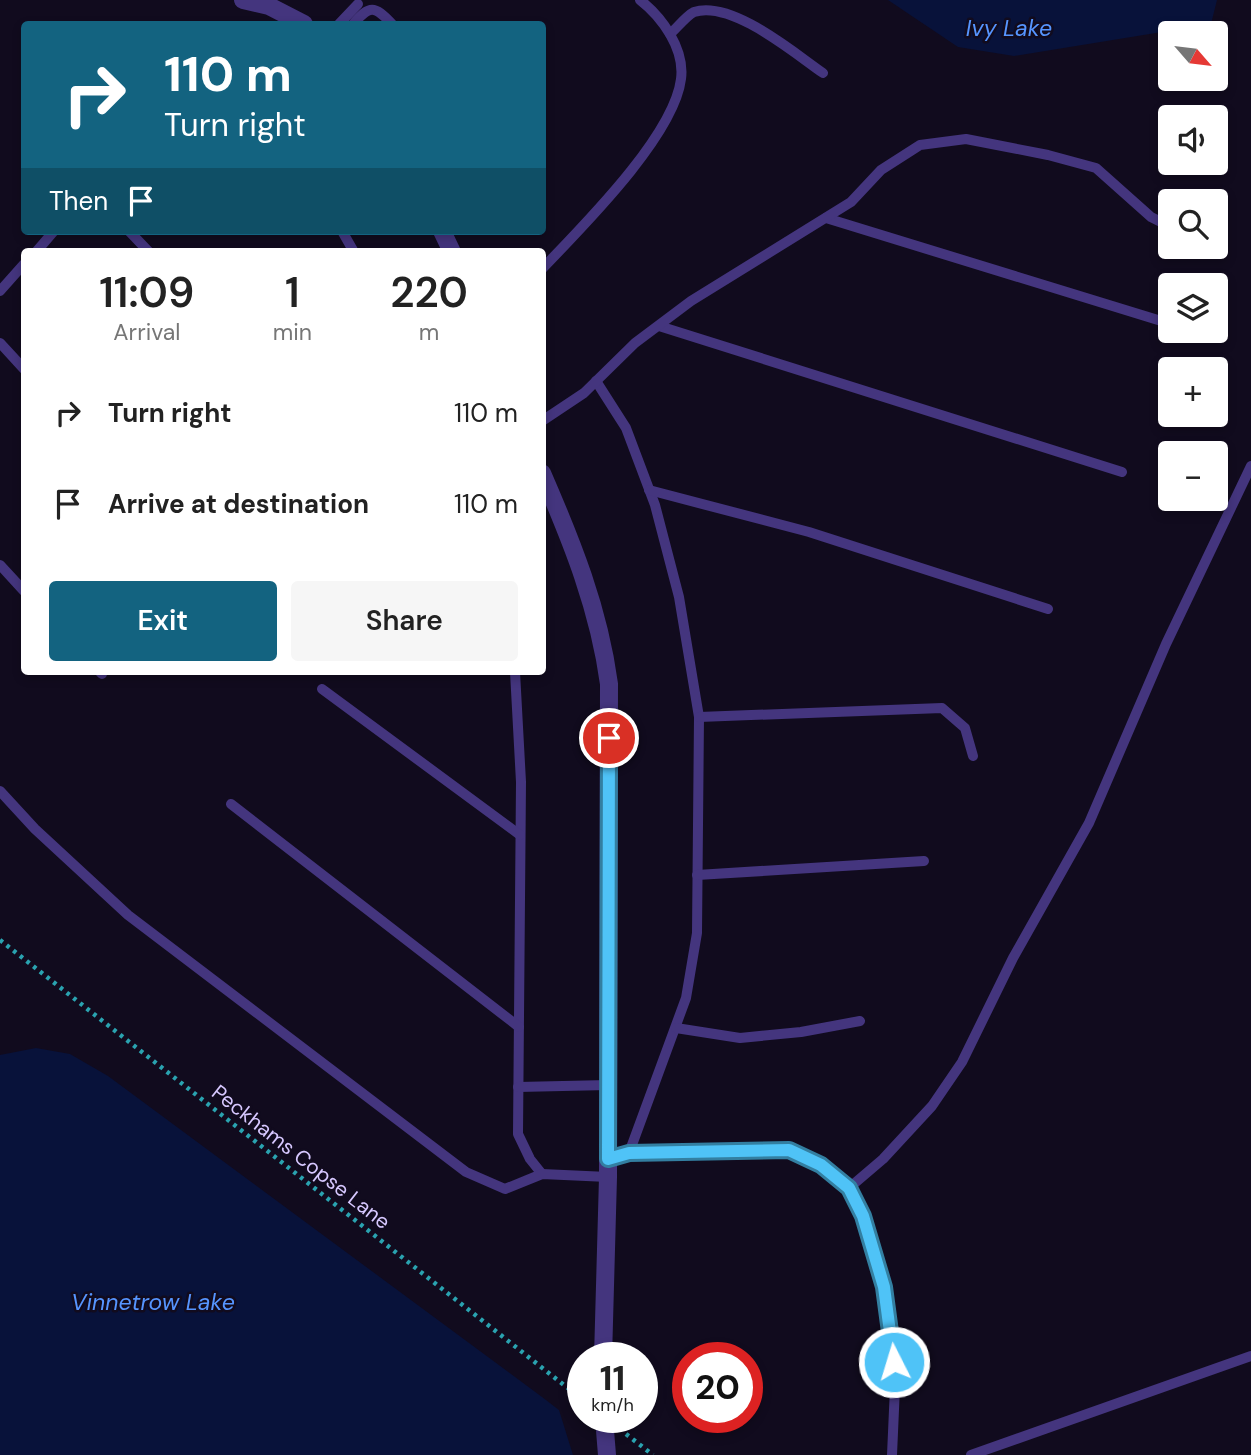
<!DOCTYPE html>
<html lang="en">
<head>
<meta charset="utf-8">
<style>
  body { margin:0; font-family:"DM Sans",sans-serif; background:#f6f6f6; color:#222; height:100vh; display:flex; flex-direction:column; font-size:26px; white-space:nowrap }
  * { box-sizing:border-box; margin:0 }
  p { font-size:23px; color:#767676 }
  .icon { flex:none; width:38px; height:38px; fill:none; stroke:currentColor; stroke-width:2; stroke-linecap:round; stroke-linejoin:round }
  .map { position:relative; flex:1; overflow:hidden }
  .sheet { position:absolute; left:21px; top:248px; width:525px; height:427px; display:flex; flex-direction:column; background:#fff; border-radius:7px; box-shadow:0 4px 10px #0003 }
  .sheet>* { flex:none }
  .hud { position:absolute; left:21px; top:21px; width:525px; height:214px; border-radius:7px; box-shadow:0 4px 10px #0003; background:#136380; color:#fff; overflow:hidden }
  .needle { width:46px; rotate:118deg }
  .controls { position:absolute; left:1158px; top:21px; display:grid; gap:14px }
  .controls a { display:grid; place-items:center; width:70px; height:70px; border-radius:7px; background:#fff; box-shadow:0 4px 10px #0003; font-size:35px }
  .speed { position:absolute; left:567px; top:1342px; display:flex; gap:14px; font-size:35px; font-weight:700; text-align:center }
  .speed>* { display:grid; place-content:center; width:91px; height:91px; border-radius:50%; background:#fff; box-shadow:0 4px 10px #0003; line-height:1 }
  .speed small { font-size:18px; font-weight:400 }
  .speed .limit { border:10px solid #d22; background:#fff; color:#111 }
  .pin { position:absolute; display:grid; place-items:center; width:60px; height:60px; color:#fff; margin:-30px; border:4px solid #fff; border-radius:50%; box-shadow:0 2px 7px #0007 }
  .me { position:absolute; width:77px; margin:-38px; rotate:355deg; stroke-linejoin:round; filter:drop-shadow(0 0 5px #0008) }
  .turn { display:flex; align-items:center; gap:24px; height:147px; padding:0 28px; font-size:32px }
  .turn .icon { width:91px; height:91px; stroke-width:2.5 }
  .turn b { display:block; font-size:49px; line-height:60px }
  .then { display:flex; align-items:center; height:66px; padding:0 28px; background:#0003; gap:14px; font-size:26px }
  .eta { display:flex; justify-content:space-evenly; align-items:center; height:119px; text-align:center }
  .eta b { font-size:42px; font-weight:600; line-height:49px }
  .primary-button { display:flex; gap:14px; margin-top:auto; padding:14px 28px }
  .primary-button a { flex:1; height:80px; border-radius:7px; background:#136380; color:#fff; font-size:28px; font-weight:600; line-height:80px; text-align:center }
  .primary-button a+a { background:#f6f6f6; color:#222 }
  ul { padding:0; list-style:none }
  li { display:flex; align-items:center; gap:21px; height:91px; padding:0 28px }
  li div { flex:1 }
  li b { display:block; font-size:26px }
  li em { font-style:normal }
  .map>svg:first-child { display:block }
  .water { fill:#08123a }
  .lines { fill:none; stroke-linecap:round; stroke-linejoin:round }
  .path { stroke:#2aa3b0; stroke-width:4.5; stroke-dasharray:3.5 5; stroke-linecap:butt }
  .lane { stroke:#44357e; stroke-width:10 }
  .street { stroke:#44357e; stroke-width:18 }
  .route-casing { stroke:#337fa1; stroke-width:18 }
  .route { stroke:#4fc3f7; stroke-width:12 }
  .labels { text-anchor:middle; stroke-width:5; stroke-linejoin:round; paint-order:stroke }
  .street-label { font-size:21px; fill:#d7c8ff; stroke:#110b1e }
  .water-label { font-size:23px; font-style:italic; fill:#5695ff; stroke:#110b1e }
</style>
</head>
<body>
<div class="map">
<svg width="1251" height="1455" viewBox="0 0 1251 1455">
  <rect width="100%" height="100%" fill="#110b1e"/>
  <g class="water">
    <polygon points="888,0 1217,0 1211,24 1014,56 958,47"/>
    <polygon points="36,1048 70,1054 108,1076 542,1397 559,1410 573,1455 0,1455 0,1055"/>
  </g>
  <g class="lines">
    <g class="path">
      <polyline points="0,940 583,1400"/>
      <polyline points="626,1434 653,1455"/>
    </g>
    <g class="lane">
      <polyline points="339,24 358,4"/>
      <path d="M353,24c17,-19 21,-19 39,0"/>
      <path d="M670,34c7,-6 16,-18 24,-22 38,-12 100,41 129,61"/>
      <polyline points="826,218 1171,324"/>
      <polyline points="129,231 149,252"/>
      <polyline points="342,231 354,252"/>
      <polyline points="36,252 54,231"/>
      <path d="M542,269c40,-42 132,-133 139,-190 4,-30 -19,-62 -41,-79"/>
      <polyline points="0,291 24,264"/>
      <polyline points="659,326 1122,472"/>
      <polyline points="0,343 24,369"/>
      <polyline points="596,381 626,428 655,505 679,597 699,717 697,933 686,998 629,1153"/>
      <polyline points="542,421 584,393 635,343 691,301 851,202 881,170 920,145 966,139 1048,155 1096,168 1151,217 1171,227"/>
      <polyline points="649,490 809,532 1048,609"/>
      <polyline points="0,565 24,591"/>
      <polyline points="100,672 102,674"/>
      <polyline points="515,672 521,782 518,1134 530,1159 542,1174"/>
      <polyline points="322,689 520,835"/>
      <polyline points="699,717 942,708 965,728 973,756"/>
      <polyline points="0,791 35,829 128,915 466,1172 505,1189 542,1174 608,1177"/>
      <polyline points="231,804 519,1027"/>
      <polyline points="697,875 924,861"/>
      <polyline points="676,1028 740,1038 801,1032 860,1021"/>
      <polyline points="518,1087 608,1085"/>
      <polyline points="608,1159 629,1153 789,1150 821,1165 849,1188 862,1216 884,1287 893,1337 895,1387 892,1455"/>
      <polyline points="849,1188 883,1159 932,1106 962,1062 1013,958 1089,823 1166,644 1251,466"/>
      <polyline points="971,1455 1251,1356"/>
    </g>
    <g class="street">
      <polyline points="243,0 269,6 304,24"/>
      <polyline points="442,231 452,252"/>
      <path d="M542,473c30,69 57,136 67,211l-1,493 -5,181"/>
      <polyline points="604,1418 607,1455"/>
    </g>
  </g>
  <g class="lines">
    <defs>
      <polyline id="route" points="609,738 608,1159 629,1153 789,1150 821,1165 849,1188 863,1216 884,1287 894,1362"/>
    </defs>
    <use href="#route" class="route-casing"/>
    <use href="#route" class="route"/>
  </g>
  <g class="labels">
    <g class="street-label">
      <text transform="translate(301 1157) rotate(38)" y="7">Peckhams Copse Lane</text>
    </g>
    <g class="water-label">
      <text x="1009" y="36">Ivy Lake</text>
      <text x="153" y="1310">Vinnetrow Lake</text>
    </g>
  </g>
</svg>
<div class="controls">
<a><svg class="needle" viewBox="-14 -14 28 28"><path d="M0-13l5 13h-10z" fill="#e53935"/><path d="M0 13l5-13h-10z" fill="#767676"/></svg></a>
<a><svg class="icon" aria-label="sound" viewBox="0 0 24 24"><path d="M4 9h4l5-4v14l-5-4H4zM17 9q2 3 0 6"/></svg></a>
<a><svg class="icon" aria-label="search" viewBox="0 0 24 24"><circle cx="10" cy="10" r="6"/><path d="M15 15l6 6"/></svg></a>
<a><svg class="icon" aria-label="layers" viewBox="0 0 24 24"><path d="M12 4l9 5-9 5-9-5zM3 14l9 5 9-5"/></svg></a>
<a>+</a>
<a>−</a>
</div>
<div class="speed"><div>11<small>km/h</small></div><div class="limit">20</div></div>
<div class="pin" style="left:609px;top:738px;background:#d93025"><svg class="icon" aria-label="arrive" viewBox="0 0 24 24"><path d="M6 21V4h12l-3 4 3 4H6"/></svg></div>
<svg class="me" style="left:894px;top:1362px" viewBox="-20 -20 40 40"><circle r="17" fill="#4fc3f7" stroke="#fff" stroke-width="3"/><path d="M0-11L8 9 0 5-8 9z" fill="#fff"/></svg>
<div class="hud">
<div class="turn"><svg class="icon" aria-label="right" viewBox="0 0 24 24"><path d="M7 20v-9h11M14 6l5 5-5 5"/></svg><div><b>110 m</b>Turn right</div></div>
<div class="then">Then<svg class="icon" aria-label="arrive" viewBox="0 0 24 24"><path d="M6 21V4h12l-3 4 3 4H6"/></svg></div>
</div>
<section class="sheet">
<div class="eta">
<div><b>11:09</b><p>Arrival</p></div>
<div><b>1</b><p>min</p></div>
<div><b>220</b><p>m</p></div>
</div>
<ul>
<li><svg class="icon" aria-label="right" viewBox="0 0 24 24"><path d="M7 20v-9h11M14 6l5 5-5 5"/></svg><div><b>Turn right</b></div><em>110 m</em></li>
<li><svg class="icon" aria-label="arrive" viewBox="0 0 24 24"><path d="M6 21V4h12l-3 4 3 4H6"/></svg><div><b>Arrive at destination</b></div><em>110 m</em></li>
</ul>
<div class="primary-button"><a>Exit</a><a>Share</a></div>
</section>
</div>
</body>
</html>
